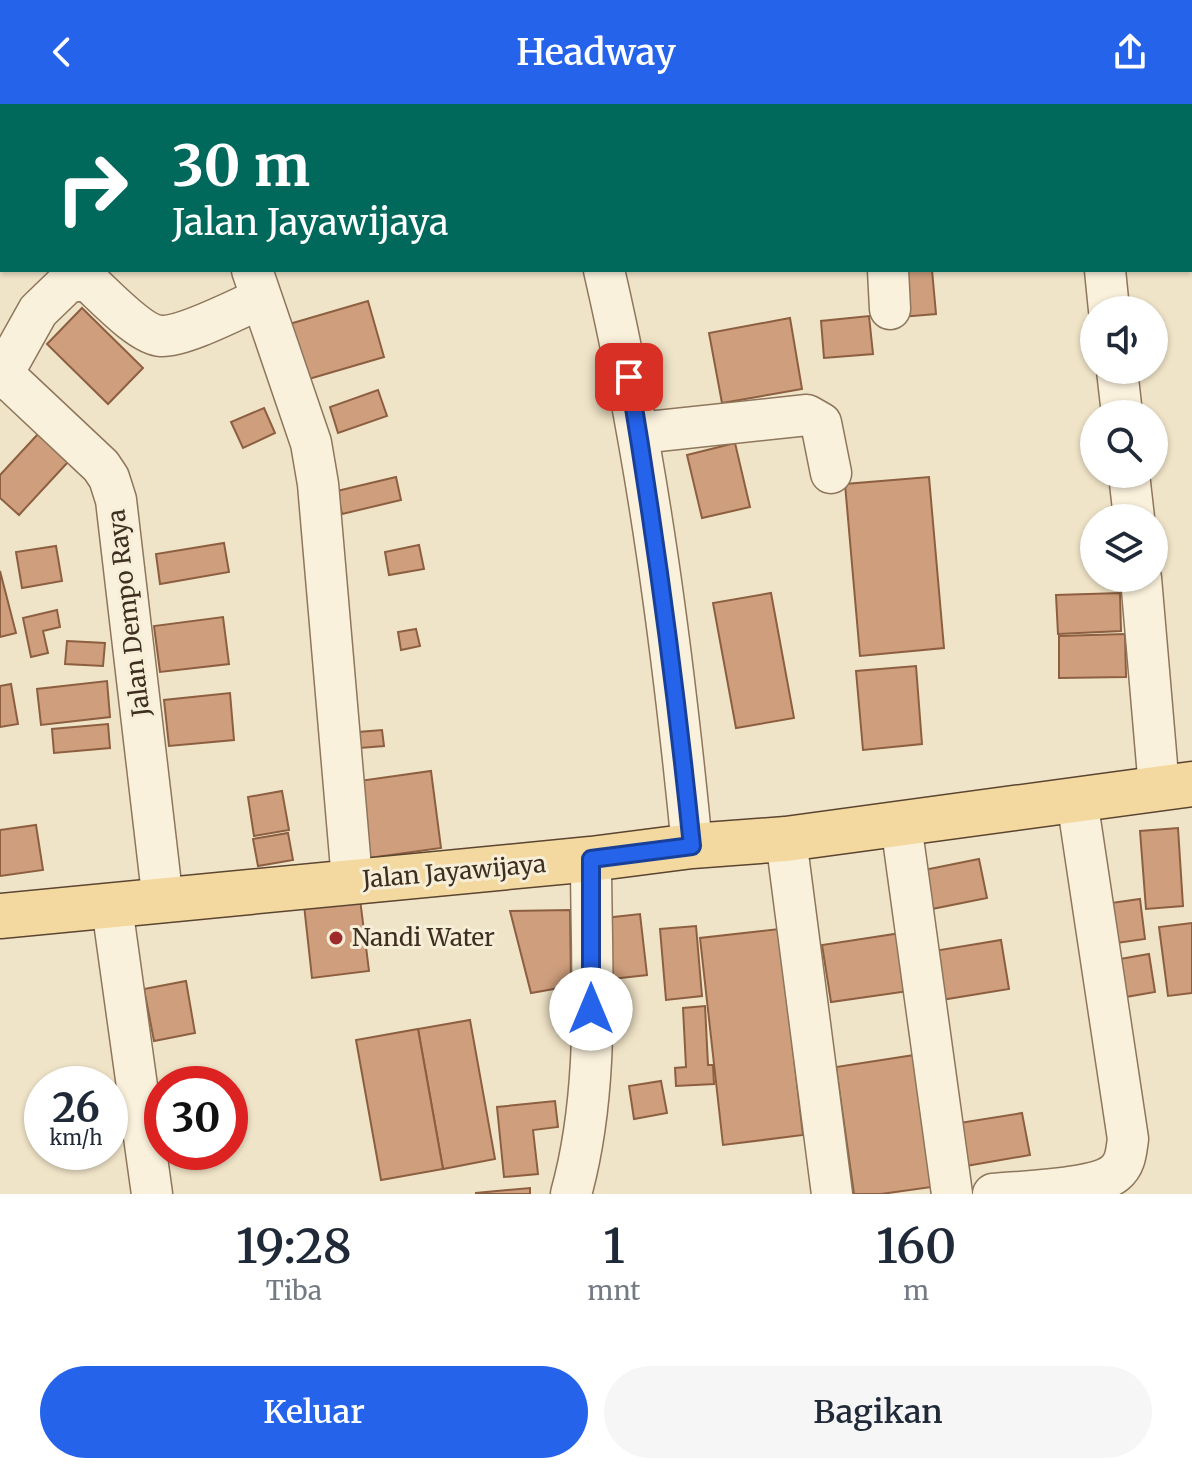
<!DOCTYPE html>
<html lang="id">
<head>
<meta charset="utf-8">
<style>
  body { margin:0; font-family:Merriweather,serif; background:#f6f6f7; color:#1f2937; height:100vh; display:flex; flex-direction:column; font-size:30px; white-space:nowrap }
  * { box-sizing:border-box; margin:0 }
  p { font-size:26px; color:#747a83 }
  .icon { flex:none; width:44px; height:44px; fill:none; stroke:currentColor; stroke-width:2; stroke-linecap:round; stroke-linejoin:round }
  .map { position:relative; height:1090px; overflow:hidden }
  .sheet { display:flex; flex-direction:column; background:#fff; flex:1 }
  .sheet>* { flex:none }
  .hud { position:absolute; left:0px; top:0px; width:1192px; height:168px; box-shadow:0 2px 6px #0004; background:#00695c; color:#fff; overflow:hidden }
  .fabs { position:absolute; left:1080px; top:192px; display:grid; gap:16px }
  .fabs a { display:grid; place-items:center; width:88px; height:88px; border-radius:50%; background:#fff; box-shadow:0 2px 6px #0004; font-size:40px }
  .speed { position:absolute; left:24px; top:962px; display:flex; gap:16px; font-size:40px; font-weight:700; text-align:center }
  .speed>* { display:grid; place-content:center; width:104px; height:104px; border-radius:50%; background:#fff; box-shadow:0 2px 6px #0004; line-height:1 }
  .speed small { font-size:20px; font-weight:400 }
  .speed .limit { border:12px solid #d22; background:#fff; color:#111 }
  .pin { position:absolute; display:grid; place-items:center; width:68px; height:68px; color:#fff; margin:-34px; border-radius:16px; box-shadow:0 4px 12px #0006 }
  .me { position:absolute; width:88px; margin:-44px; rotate:0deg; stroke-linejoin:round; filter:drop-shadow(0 0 6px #0008) }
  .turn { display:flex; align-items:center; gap:28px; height:168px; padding:0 40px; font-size:36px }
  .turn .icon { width:104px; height:104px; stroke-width:2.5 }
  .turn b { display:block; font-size:56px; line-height:68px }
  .eta { display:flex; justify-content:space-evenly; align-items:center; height:136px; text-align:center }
  .eta b { font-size:48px; font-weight:600; line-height:56px }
  .cta { display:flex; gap:16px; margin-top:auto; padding:16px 40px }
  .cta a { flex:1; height:92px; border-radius:48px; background:#2563eb; color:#fff; font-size:32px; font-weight:600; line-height:92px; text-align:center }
  .cta a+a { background:#f6f6f7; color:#1f2937 }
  header { display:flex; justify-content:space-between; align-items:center; height:104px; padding:0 40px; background:#2563eb; color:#fff; font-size:36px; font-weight:600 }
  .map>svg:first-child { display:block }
  .building { fill:#cf9f7d; stroke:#8d5f41; stroke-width:2 }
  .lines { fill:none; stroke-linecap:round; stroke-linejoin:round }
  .minor-casing { stroke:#8d765c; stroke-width:43 }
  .major-casing { stroke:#5b4430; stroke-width:47 }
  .minor { stroke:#faf1dc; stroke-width:40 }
  .major { stroke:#f3d9a0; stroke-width:44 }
  .route-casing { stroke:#184099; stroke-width:20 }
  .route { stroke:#2563eb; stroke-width:14 }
  .poi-dot { fill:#9e2a2b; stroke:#f7eed8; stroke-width:3 }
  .labels { text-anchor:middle; stroke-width:6; stroke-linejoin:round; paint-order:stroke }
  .street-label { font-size:24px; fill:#3d2e20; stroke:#f7eed8 }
  .poi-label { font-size:24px; fill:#3d2e20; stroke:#f7eed8; text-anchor:start }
</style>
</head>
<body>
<header><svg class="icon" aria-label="back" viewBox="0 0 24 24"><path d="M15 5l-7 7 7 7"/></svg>Headway<svg class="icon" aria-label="share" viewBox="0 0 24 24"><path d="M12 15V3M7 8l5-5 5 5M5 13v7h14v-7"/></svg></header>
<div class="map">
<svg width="1192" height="1090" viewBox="0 0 1192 1090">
  <rect width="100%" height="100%" fill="#f0e4c8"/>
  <g class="building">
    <polygon points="897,166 932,166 936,210 901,213"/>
    <polygon points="368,197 384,253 302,277 286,221"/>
    <polygon points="82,204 143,264 108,300 47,240"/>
    <polygon points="869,212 873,250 824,254 821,217"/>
    <polygon points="790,214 802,285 722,299 709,229"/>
    <polygon points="378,286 387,312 338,329 330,303"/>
    <polygon points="264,304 275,329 243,344 231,318"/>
    <polygon points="38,330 68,358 19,411 0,394 0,371"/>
    <polygon points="735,339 750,403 702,414 687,351"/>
    <polygon points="396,373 401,396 342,410 337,387"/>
    <polygon points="929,373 944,544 860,552 845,380"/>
    <polygon points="224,439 229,468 160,480 156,450"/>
    <polygon points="419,441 424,465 389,471 385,448"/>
    <polygon points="56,442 62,477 22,484 16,448"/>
    <polygon points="0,467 16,529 0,533"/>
    <polygon points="771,489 794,614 736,624 713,499"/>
    <polygon points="1120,489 1121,527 1058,530 1056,491"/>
    <polygon points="57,506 60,523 43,527 48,549 31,553 23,514"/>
    <polygon points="223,513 229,560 160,568 154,522"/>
    <polygon points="416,525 420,542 401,546 398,528"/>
    <polygon points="1125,530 1126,573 1059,574 1059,532"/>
    <polygon points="67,537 105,539 103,562 65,560"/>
    <polygon points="916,562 922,640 863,646 856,567"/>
    <polygon points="107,577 110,613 41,621 37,585"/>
    <polygon points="11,580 18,620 0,623 0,582"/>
    <polygon points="230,589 234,636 169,642 164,596"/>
    <polygon points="108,620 110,644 54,649 52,625"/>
    <polygon points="382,626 384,642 360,644 358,628"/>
    <polygon points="431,667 441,744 369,754 359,677"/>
    <polygon points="282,687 289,726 254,732 248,693"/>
    <polygon points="36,721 43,766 0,772 0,726"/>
    <polygon points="1178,724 1183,802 1146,805 1140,727"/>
    <polygon points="288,729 293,756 258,762 253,735"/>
    <polygon points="979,755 987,794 932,805 924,766"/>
    <polygon points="360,795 369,867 312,874 304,801"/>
    <polygon points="1140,795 1145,835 1109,840 1104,800"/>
    <polygon points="570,806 571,882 531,889 510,807"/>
    <polygon points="640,810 647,871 612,875 605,814"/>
    <polygon points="1192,819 1192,889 1168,892 1159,823"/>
    <polygon points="696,822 702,892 666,896 660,825"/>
    <polygon points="779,825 803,1031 723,1041 700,834"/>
    <polygon points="901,829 909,887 831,898 822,841"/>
    <polygon points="1001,836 1009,885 935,897 928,848"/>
    <polygon points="1149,850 1155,888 1120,894 1114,856"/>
    <polygon points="186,877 195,929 154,937 144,885"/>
    <polygon points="705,902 708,961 713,961 714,980 676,982 675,964 686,963 683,904"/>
    <polygon points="470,916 495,1055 443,1065 418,925"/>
    <polygon points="418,925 443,1065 381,1076 356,936"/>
    <polygon points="921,950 939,1082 881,1090 854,1090 836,963"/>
    <polygon points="661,977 667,1009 634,1015 629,982"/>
    <polygon points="555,997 558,1023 533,1026 538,1070 504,1073 497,1003"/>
    <polygon points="1022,1009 1030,1051 960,1063 953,1020"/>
    <polygon points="530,1084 530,1090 476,1090 476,1089"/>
  </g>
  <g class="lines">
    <defs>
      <g id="minor">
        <polyline points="205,0 206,2"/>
        <polyline points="562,0 562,2"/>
        <polyline points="1085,0 1085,2"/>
        <polyline points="624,2 671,0"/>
        <polyline points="252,166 311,339 318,380 352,776"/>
        <path d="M604,166c44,190 69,382 88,576"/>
        <polyline points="888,166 890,205"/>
        <polyline points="1105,166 1109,206"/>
        <polyline points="1117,266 1122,310"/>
        <polyline points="0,267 101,362 109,374 116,396 163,798"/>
        <path d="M0,275l38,-68 30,-29 19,-2c16,14 53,55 74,56 23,1 76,-27 99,-37"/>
        <polyline points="639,329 807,311 821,319 831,369"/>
        <polyline points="1129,370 1134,414"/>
        <polyline points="1141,474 1159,684"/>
        <polyline points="901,720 952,1090"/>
        <polyline points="786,735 832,1090"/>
        <polyline points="112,803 152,1090"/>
        <path d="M571,1090c30,-108 20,-224 20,-335"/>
        <path d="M993,1090c29,-3 102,-4 122,-21 11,-9 11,-21 13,-34l-51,-339"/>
      </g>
      <polyline id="major" points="0,812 591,755 692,742 786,735 1192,680"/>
    </defs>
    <use href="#minor" class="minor-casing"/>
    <use href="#major" class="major-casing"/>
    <use href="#minor" class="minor"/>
    <use href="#major" class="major"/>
  </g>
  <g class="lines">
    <defs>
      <path id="route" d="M591,905v-150l101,-13c-16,-157 -37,-313 -63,-469"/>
    </defs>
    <use href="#route" class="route-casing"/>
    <use href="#route" class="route"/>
  </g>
  <circle class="poi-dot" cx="336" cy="834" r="8"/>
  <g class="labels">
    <g class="street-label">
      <text transform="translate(129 509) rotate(-97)" y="8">Jalan Dempo Raya</text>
      <text transform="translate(454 768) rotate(-5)" y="8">Jalan Jayawijaya</text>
    </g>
    <g class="poi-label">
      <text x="352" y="842">Nandi Water</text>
    </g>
  </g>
</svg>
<div class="fabs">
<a><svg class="icon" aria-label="sound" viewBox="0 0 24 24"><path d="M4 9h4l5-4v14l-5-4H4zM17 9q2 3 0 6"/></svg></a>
<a><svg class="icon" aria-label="search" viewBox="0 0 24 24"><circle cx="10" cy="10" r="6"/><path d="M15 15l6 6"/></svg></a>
<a><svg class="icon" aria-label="layers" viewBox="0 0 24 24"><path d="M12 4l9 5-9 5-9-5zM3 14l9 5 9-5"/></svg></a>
</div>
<div class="speed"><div>26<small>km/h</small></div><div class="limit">30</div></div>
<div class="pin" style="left:629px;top:273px;background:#d93025"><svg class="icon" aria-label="arrive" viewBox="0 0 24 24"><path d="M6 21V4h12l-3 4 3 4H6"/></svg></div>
<svg class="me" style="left:591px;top:905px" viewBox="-20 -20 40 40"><circle r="19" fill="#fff"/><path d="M0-13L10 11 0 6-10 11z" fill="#2563eb"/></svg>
<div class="hud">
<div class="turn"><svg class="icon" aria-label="right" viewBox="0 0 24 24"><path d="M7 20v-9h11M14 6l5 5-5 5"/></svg><div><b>30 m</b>Jalan Jayawijaya</div></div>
</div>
</div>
<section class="sheet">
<div class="eta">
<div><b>19:28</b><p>Tiba</p></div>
<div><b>1</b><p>mnt</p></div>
<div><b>160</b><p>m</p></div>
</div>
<div class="cta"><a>Keluar</a><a>Bagikan</a></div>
</section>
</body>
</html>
